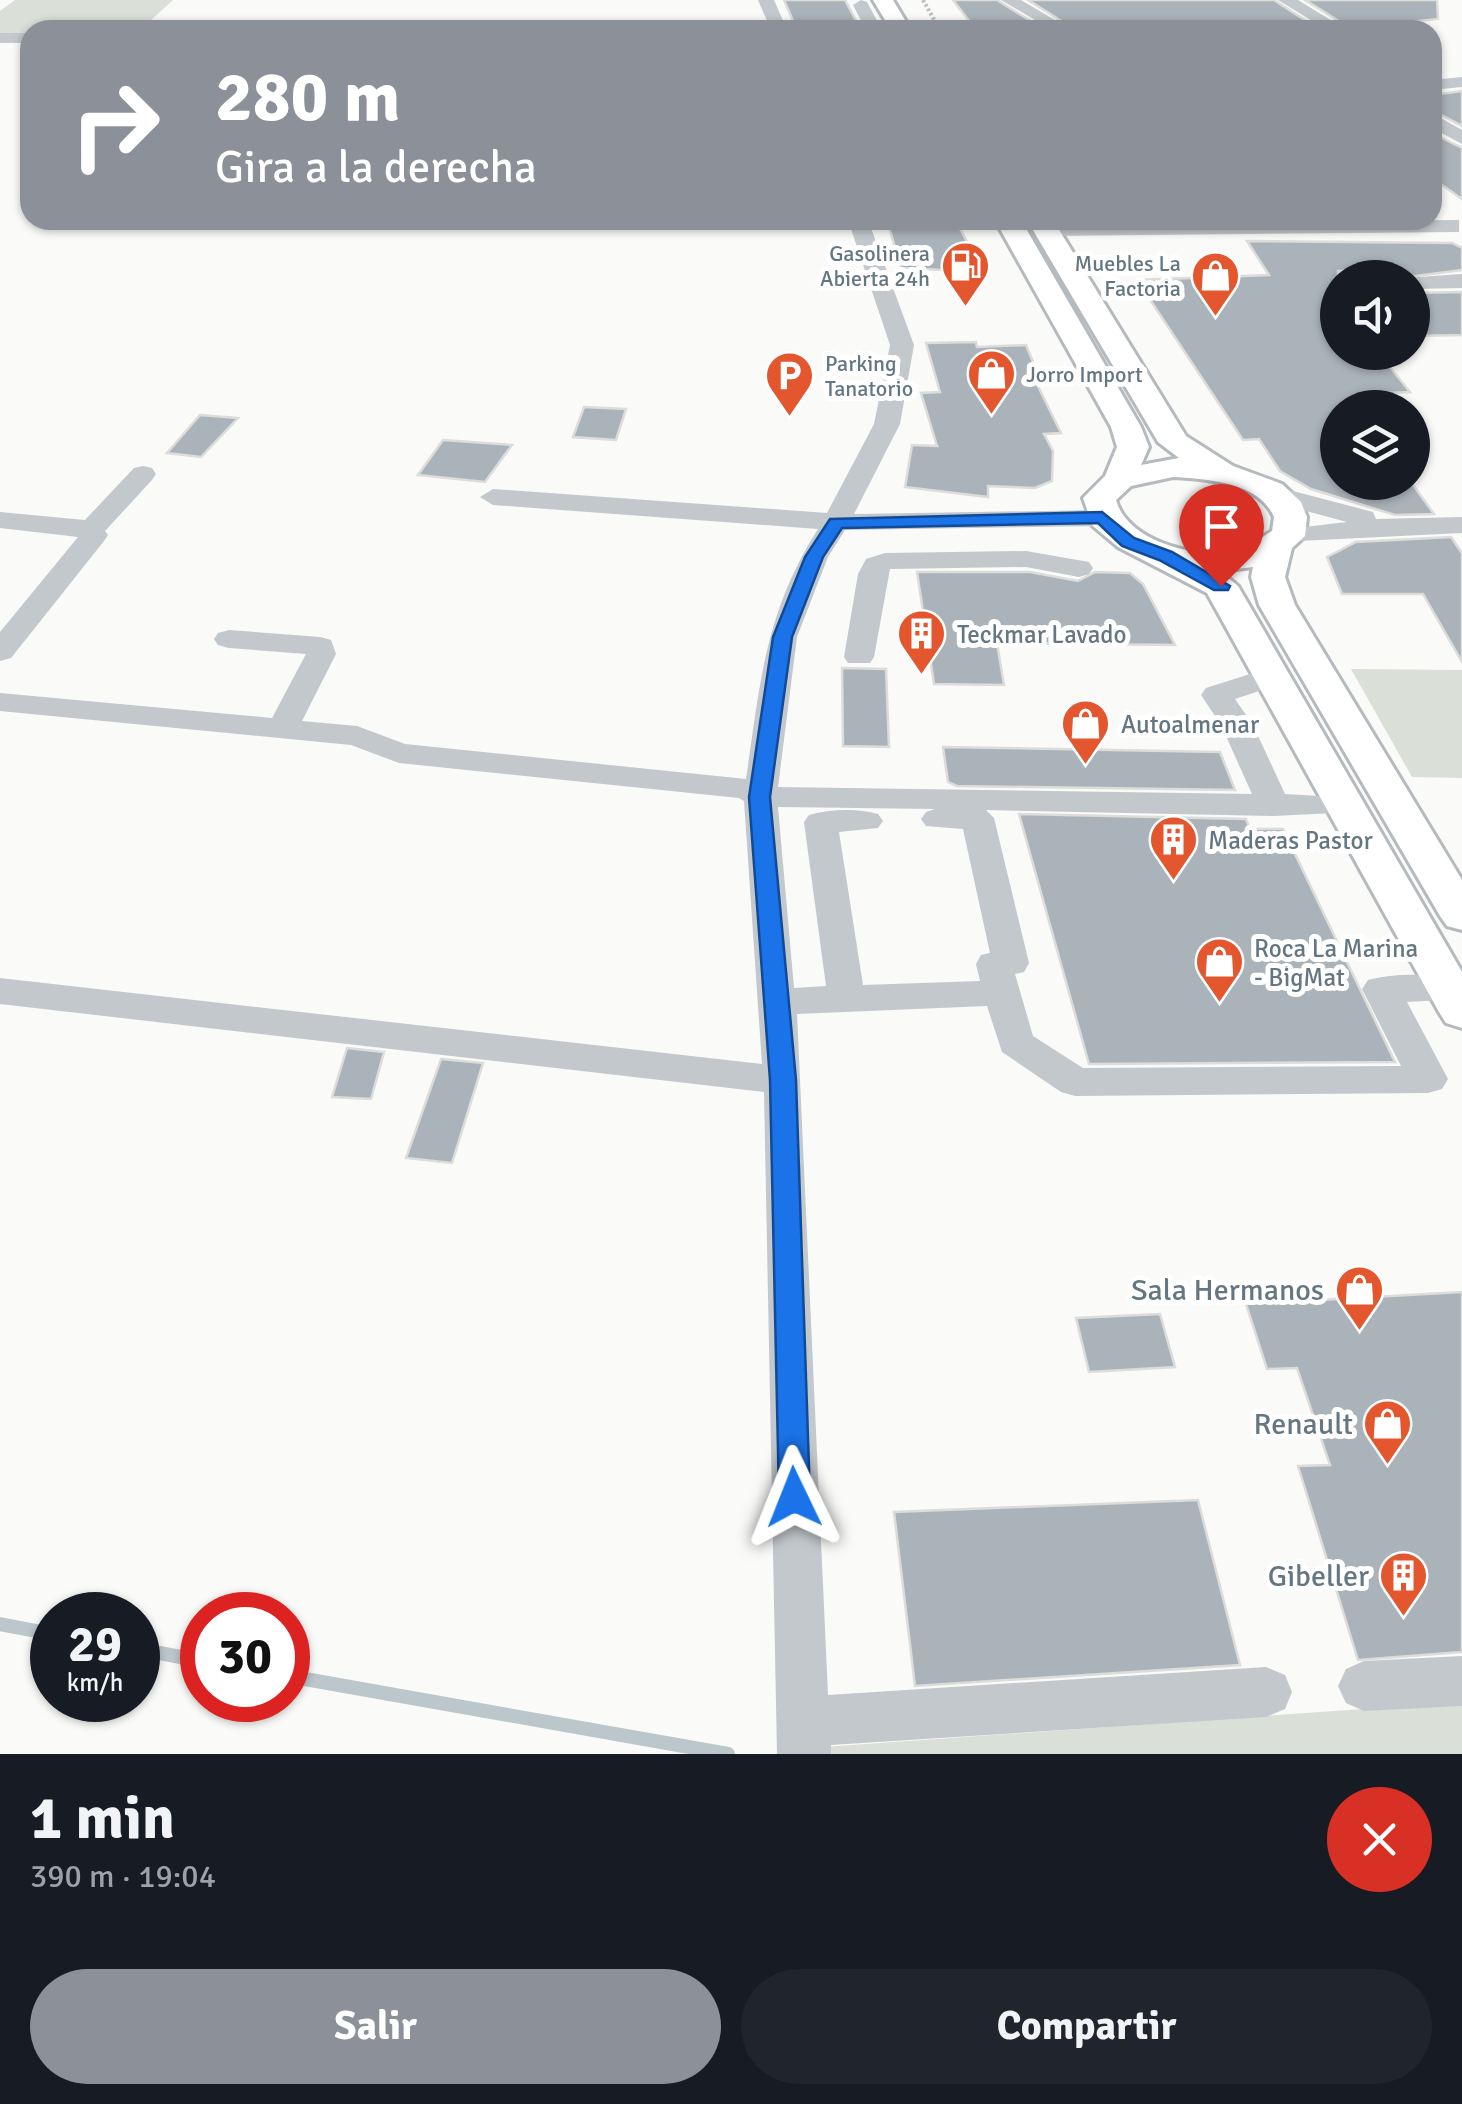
<!DOCTYPE html>
<html lang="es">
<head>
<meta charset="utf-8">
<style>
  body { margin:0; font-family:Signika,sans-serif; background:#20242c; color:#f1f3f6; height:100vh; display:flex; flex-direction:column; font-size:38px; white-space:nowrap }
  * { box-sizing:border-box; margin:0 }
  p { font-size:32px; color:#9ea1a6 }
  .icon { flex:none; width:55px; height:55px; fill:none; stroke:currentColor; stroke-width:2; stroke-linecap:round; stroke-linejoin:round }
  .map { position:relative; height:1754px; overflow:hidden }
  .sheet { display:flex; flex-direction:column; background:#171b24; flex:1 }
  .sheet>* { flex:none }
  .top-card { position:absolute; left:20px; top:20px; width:1422px; height:210px; border-radius:30px; box-shadow:0 2px 8px #0004; background:#8c9099; color:#fff; overflow:hidden }
  .buttons { position:absolute; left:1320px; top:260px; display:grid; gap:20px }
  .buttons a { display:grid; place-items:center; width:110px; height:110px; border-radius:50%; background:#171b24; box-shadow:0 2px 8px #0004; font-size:50px }
  .speed { position:absolute; left:30px; top:1592px; display:flex; gap:20px; font-size:50px; font-weight:700; text-align:center }
  .speed>* { display:grid; place-content:center; width:130px; height:130px; border-radius:50%; background:#171b24; box-shadow:0 2px 8px #0004; line-height:1 }
  .speed small { font-size:25px; font-weight:400 }
  .speed .limit { border:15px solid #d22; background:#fff; color:#111 }
  .pin { position:absolute; display:grid; place-items:center; width:85px; height:85px; color:#fff; margin:-102px -42px; border-radius:50% 50% 50% 0; rotate:-45deg; box-shadow:0 0 10px #0007 }
  .pin .icon { rotate:45deg }
  .me { position:absolute; width:110px; margin:-55px; rotate:358deg; stroke-linejoin:round; filter:drop-shadow(0 0 8px #0008) }
  .turn { display:flex; align-items:center; gap:35px; height:210px; padding:0 30px; font-size:45px }
  .turn .icon { width:130px; height:130px; stroke-width:2.5 }
  .turn b { display:block; font-size:70px; line-height:85px }
  .round { display:grid; place-items:center; flex:none; width:105px; height:105px; border-radius:52px; background:#20242c }
  .overview { display:flex; align-items:center; justify-content:space-between; height:170px; padding:0 30px }
  h1 { font-size:60px; font-weight:700; line-height:75px }
  .cta { display:flex; gap:20px; margin-top:auto; padding:20px 30px }
  .cta a { flex:1; height:115px; border-radius:60px; background:#8c9099; color:#fff; font-size:40px; font-weight:700; line-height:115px; text-align:center }
  .cta a+a { background:#20242c; color:#f1f3f6 }
  .map>svg:first-child { display:block }
  .green { fill:#dadfd7 }
  .lines { fill:none; stroke-linecap:round; stroke-linejoin:round }
  .stream { stroke:#bbc7cb; stroke-width:14 }
  .building { fill:#aab3b9; stroke:#dcdcda; stroke-width:2.5 }
  .major-casing { stroke:#b5babe; stroke-width:6 }
  .path { stroke:#bbbfc2; stroke-width:4; stroke-dasharray:2.5 2.5; stroke-linecap:butt }
  .minor { fill:#c3c8cc; fill-rule:evenodd }
  .major { fill:#fff; fill-rule:evenodd }
  .route { fill:#1a73e8; stroke:#114b97; stroke-width:2.5 }
  .labels { text-anchor:middle; stroke-width:10; stroke-linejoin:round; paint-order:stroke }
  .far-poi-label { font-size:22px; fill:#657683; stroke:#fff; text-anchor:end }
  .poi-label { font-size:25px; fill:#657683; stroke:#fff; text-anchor:start }
  .near-poi-label { font-size:30px; fill:#657683; stroke:#fff; text-anchor:end }
</style>
</head>
<body>
<div class="map">
<svg width="1462" height="1754" viewBox="0 0 1462 1754">
  <rect width="100%" height="100%" fill="#fafaf8"/>
  <g class="green">
    <polygon points="15,0 173,0 140,30 30,30 30,35 0,34 0,11"/>
    <polygon points="455,21 614,23 611,30 446,30"/>
    <polygon points="1351,669 1462,670 1462,778 1412,777"/>
    <polygon points="1462,1702 1462,1754 824,1754 823,1747"/>
  </g>
  <g class="lines">
    <g class="stream">
      <polyline points="0,1624 52,1634"/>
      <polyline points="138,1649 202,1661"/>
      <polyline points="288,1676 728,1754"/>
    </g>
  </g>
  <g class="building">
    <polygon points="784,0 845,0 861,30 797,30"/>
    <polygon points="953,0 997,0 1045,30 976,30"/>
    <polygon points="1028,0 1274,0 1320,30 1076,30"/>
    <polygon points="1305,0 1437,0 1438,19 1350,28"/>
    <polygon points="1462,91 1462,126 1432,110 1432,95"/>
    <polygon points="1432,133 1462,148 1462,199 1432,178"/>
    <polygon points="887,220 955,220 984,272 901,268"/>
    <polygon points="1247,241 1452,243 1462,248 1462,270 1400,278 1386,269 1338,271 1338,352 1378,352 1410,392 1390,393 1402,408 1338,408 1338,482 1411,482 1434,514 1395,515 1311,489 1280,471 1259,439 1243,440 1137,280 1269,275"/>
    <polygon points="1462,292 1462,335 1412,336 1412,293"/>
    <polygon points="976,342 977,347 1026,345 1038,374 1032,374 1061,433 1044,434 1053,451 1052,481 1035,488 988,486 988,497 905,487 912,445 937,446 921,393 940,392 926,343"/>
    <polygon points="584,407 626,409 616,440 573,437"/>
    <polygon points="200,415 238,418 201,457 167,453"/>
    <polygon points="443,440 512,445 485,482 418,475"/>
    <polygon points="1451,537 1462,553 1462,662 1423,594 1342,594 1327,557 1356,542"/>
    <polygon points="917,572 1030,572 1078,581 1095,572 1130,573 1143,584 1175,645 997,643 1004,685 934,684"/>
    <polygon points="842,668 886,669 889,747 843,746"/>
    <polygon points="943,747 1220,752 1235,790 957,786 948,782"/>
    <polygon points="1019,814 1246,819 1250,829 1283,829 1395,1062 1089,1064"/>
    <polygon points="347,1048 384,1052 371,1099 332,1097"/>
    <polygon points="441,1059 483,1063 452,1163 406,1158"/>
    <polygon points="1462,1292 1462,1652 1358,1660 1298,1466 1330,1465 1297,1368 1267,1369 1246,1304"/>
    <polygon points="1160,1314 1175,1367 1089,1372 1076,1318"/>
    <polygon points="1198,1500 1240,1665 915,1686 894,1512"/>
  </g>
  <g class="lines">
    <defs>
      <g id="major">
        <polygon points="873,0 893,0 911,30 891,30"/>
        <path d="M995,220h26l120,207 8,20 -8,18 38,-7 -21,-16 -131,-222h26l133,216 47,30 49,18 19,18 6,15 -2,19 -13,12 -7,29 10,28 167,275v50l-15,-4 -7,-10 -181,-311 -8,-28 2,-10 -33,4 18,15 224,386v56l-16,-5 -7,-11 -232,-419 -89,-46 -25,-21 -10,-28 22,-22 12,-29 -6,-20zM1173,477c34,2 86,5 101,40l-2,14c-9,5 -18,13 -27,17 -40,14 -117,-4 -129,-48l15,-14z"/>
      </g>
    </defs>
    <use href="#major" class="major-casing"/>
    <polyline class="path" points="923,0 940,30"/>
    <g class="minor">
      <polygon points="758,0 774,0 787,30 771,30"/>
      <polygon points="861,0 867,2 882,30 866,30 853,5"/>
      <polygon points="1001,0 1021,0 1072,30 1052,30"/>
      <polygon points="1278,0 1298,0 1347,30 1327,30"/>
      <rect x="0" y="33" width="30" height="10"/>
      <polygon points="1462,77 1462,87 1432,90 1432,80"/>
      <polygon points="1432,113 1462,130 1462,144 1432,128"/>
      <path d="M848,220h20l46,125 -14,79 -46,90 248,-4 14,8 -14,8 -257,4 -17,27 -31,80 -19,150 474,7 -31,-69 -20,-30 5,-7 63,-20 11,2 4,7 -4,7 -45,15 18,26 32,69 69,4 5,7 -5,7 -80,4 -288,-6 8,8 35,145 -5,9 -9,2 18,62 50,32 318,-2 -39,-77 6,-9c27,-7 67,-7 94,1v18l-55,3 41,77 -6,10 -14,4 -353,3 -14,-4 -59,-40 -15,-46 -190,8 31,681 438,-28 19,8 7,17 -7,17 -19,8 -435,28v9h-54l-13,-662 -764,-88v-26l762,86 -18,-263 -5,-3 -340,-35 -48,-18 -351,-34v-18l272,25 34,-64 -77,-6 -11,-3 -4,-6 4,-6 11,-3 91,7 11,3 5,14 -34,67 55,5 48,18 341,35c14,-95 19,-167 72,-250l-325,-24 -13,-8 13,-8 334,24 47,-89 16,-79zM778,807l157,2 -9,3 -5,7 5,7 37,3 27,124 -9,2 -5,9 4,17 -117,4 -24,-153 39,-4 5,-7 -5,-7c-21,-6 -48,-5 -69,1l-5,7 22,164 -32,2z"/>
      <polygon points="1459,220 1459,232 1046,236 1035,230 1046,224"/>
      <polygon points="1462,274 1462,288 1412,289 1412,278 1404,278"/>
      <polygon points="143,466 152,468 156,474 152,480 105,531 108,535 104,541 11,658 0,661 0,632 78,537 0,528 0,512 85,520 134,468"/>
      <polygon points="1274,486 1373,512 1376,519 1462,517 1462,533 1278,542 1274,536 1278,530 1347,522 1265,500 1261,494 1265,488"/>
      <polygon points="1026,551 1089,562 1093,568 1089,574 1079,577 1026,567 890,569 874,657 870,663 848,663 844,657 858,574 866,559 885,553"/>
      <polygon points="1462,1656 1462,1706 1364,1711 1346,1703 1338,1686 1346,1669 1364,1661"/>
    </g>
    <use href="#major" class="major"/>
  </g>
  <polygon class="route" points="1102,512 1134,538 1172,552 1230,586 1228,590 1214,590 1159,560 1122,546 1098,523 842,528 823,557 792,637 770,797 796,1080 810,1497 805,1507 794,1511 783,1507 779,1497 770,1080 749,797 773,637 805,557 830,519"/>
  <defs>
    <symbol id="fuel-pin" viewBox="-11 -11 22 30"><path d="M0 17L-7.5 6A9.5 9.5 0 1 1 7.5 6Z" fill="#e4572e" stroke="#fff"/><path d="M-5.5-6h7V0h2V4h1.3V-2.5L3-4.5l.8-.8L6-3V5H2.5V1h-1V6h-7ZM-4.2-4.7v3.2H.2V-4.7Z" fill="#fff"/></symbol>
    <symbol id="shop-pin" viewBox="-11 -11 22 30"><path d="M0 17L-7.5 6A9.5 9.5 0 1 1 7.5 6Z" fill="#e4572e" stroke="#fff"/><path d="M-5-2.5h2.3a2.7 3.5 0 0 1 5.4 0H5L5.5 6h-11ZM-1.5-2.5h3a1.5 2.3 0 0 0-3 0Z" fill="#fff"/></symbol>
    <symbol id="parking-pin" viewBox="-11 -11 22 30"><path d="M0 17L-7.5 6A9.5 9.5 0 1 1 7.5 6Z" fill="#e4572e" stroke="#fff"/><path d="M-3.5-5.5H1a3.5 3.5 0 0 1 0 7H-1V5.5H-3.5ZM-1-3.4V-.6H.8a1.4 1.4 0 0 0 0-2.8Z" fill="#fff"/></symbol>
    <symbol id="building-pin" viewBox="-11 -11 22 30"><path d="M0 17L-7.5 6A9.5 9.5 0 1 1 7.5 6Z" fill="#e4572e" stroke="#fff"/><path d="M-4-6H4V6H1V3H-1V6H-4ZM-2.5-4.3h1.7v1.8h-1.7ZM.8-4.3h1.7v1.8H.8ZM-2.5-1h1.7V.8h-1.7ZM.8-1h1.7V.8H.8Z" fill="#fff"/></symbol>
  </defs>
  <g fill-rule="evenodd">
    <use href="#fuel-pin" x="938" y="238" width="55" height="75"/>
    <use href="#shop-pin" x="1188" y="248" width="55" height="75"/>
    <use href="#shop-pin" x="964" y="346" width="55" height="75"/>
    <use href="#parking-pin" x="762" y="348" width="55" height="75"/>
    <use href="#building-pin" x="894" y="606" width="55" height="75"/>
    <use href="#shop-pin" x="1058" y="696" width="55" height="75"/>
    <use href="#building-pin" x="1146" y="812" width="55" height="75"/>
    <use href="#shop-pin" x="1192" y="934" width="55" height="75"/>
    <use href="#shop-pin" x="1332" y="1262" width="55" height="75"/>
    <use href="#shop-pin" x="1360" y="1396" width="55" height="75"/>
    <use href="#building-pin" x="1376" y="1548" width="55" height="75"/>
  </g>
  <g class="labels">
    <g class="far-poi-label">
      <text x="930" y="261">Gasolinera<tspan x="930" dy="25">Abierta 24h</tspan></text>
      <text x="1181" y="271">Muebles La<tspan x="1181" dy="25">Factoria</tspan></text>
      <text x="825" y="371" text-anchor="start">Parking<tspan x="825" dy="25">Tanatorio</tspan></text>
      <text x="1026" y="382" text-anchor="start">Jorro Import</text>
    </g>
    <g class="poi-label">
      <text x="957" y="643">Teckmar Lavado</text>
      <text x="1121" y="733">Autoalmenar</text>
      <text x="1208" y="849">Maderas Pastor</text>
      <text x="1254" y="957">Roca La Marina<tspan x="1254" dy="29">- BigMat</tspan></text>
    </g>
    <g class="near-poi-label">
      <text x="1324" y="1300">Sala Hermanos</text>
      <text x="1353" y="1434">Renault</text>
      <text x="1369" y="1586">Gibeller</text>
    </g>
  </g>
</svg>
<div class="buttons">
<a><svg class="icon" aria-label="sound" viewBox="0 0 24 24"><path d="M4 9h4l5-4v14l-5-4H4zM17 9q2 3 0 6"/></svg></a>
<a><svg class="icon" aria-label="layers" viewBox="0 0 24 24"><path d="M12 4l9 5-9 5-9-5zM3 14l9 5 9-5"/></svg></a>
</div>
<div class="speed"><div>29<small>km/h</small></div><div class="limit">30</div></div>
<div class="pin" style="left:1221px;top:586px;background:#d93025"><svg class="icon" aria-label="arrive" viewBox="0 0 24 24"><path d="M6 21V4h12l-3 4 3 4H6"/></svg></div>
<svg class="me" style="left:794px;top:1497px" viewBox="-20 -20 40 40"><path d="M0-17L14 15 0 8-14 15z" fill="#1a73e8" stroke="#fff" stroke-width="4"/></svg>
<div class="top-card">
<div class="turn"><svg class="icon" aria-label="right" viewBox="0 0 24 24"><path d="M7 20v-9h11M14 6l5 5-5 5"/></svg><div><b>280 m</b>Gira a la derecha</div></div>
</div>
</div>
<section class="sheet">
<div class="overview"><div><h1>1 min</h1><p>390 m · 19:04</p></div><a class="round" style="background:#d93025;color:#fff"><svg class="icon" aria-label="close" viewBox="0 0 24 24"><path d="M6 6l12 12M18 6L6 18"/></svg></a></div>
<div class="cta"><a>Salir</a><a>Compartir</a></div>
</section>
</body>
</html>
